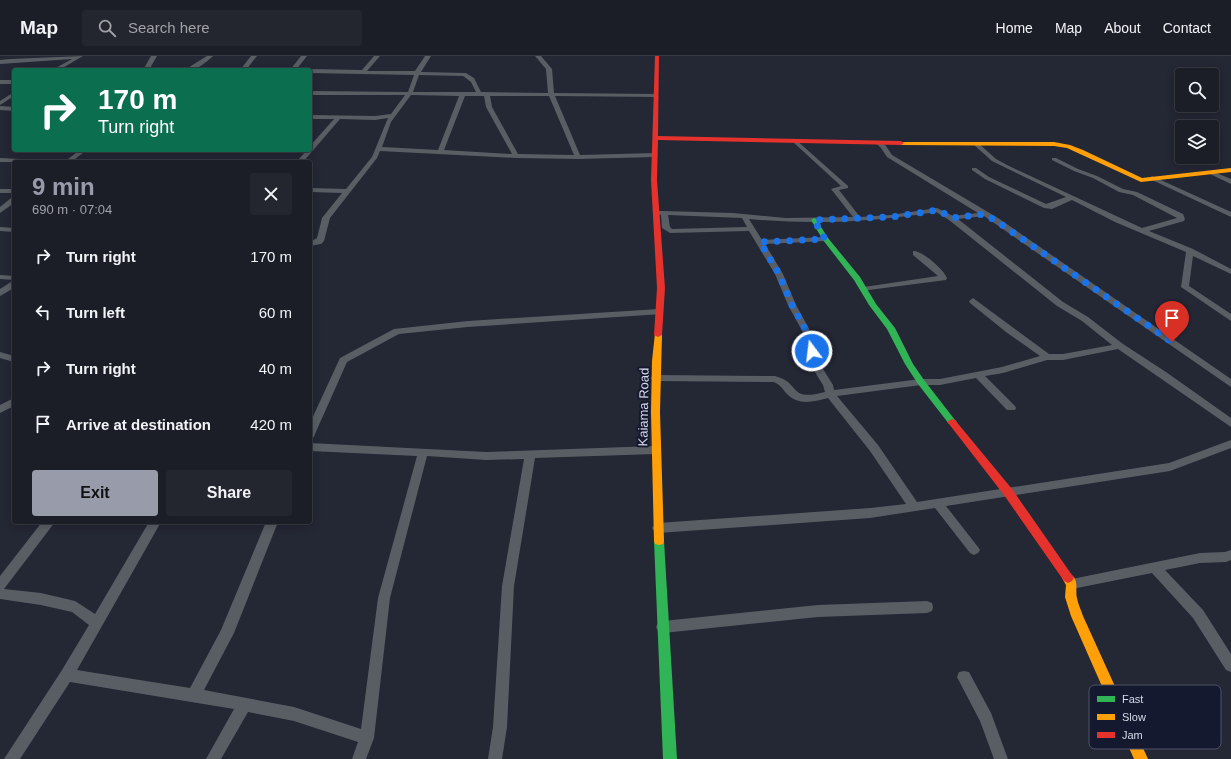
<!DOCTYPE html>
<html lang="en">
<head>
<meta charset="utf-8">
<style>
  body { margin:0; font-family:Arial,sans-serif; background:#24262f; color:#f1f3f6; height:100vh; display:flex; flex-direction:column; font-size:15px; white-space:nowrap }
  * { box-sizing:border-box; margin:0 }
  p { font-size:13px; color:#a0a2a7 }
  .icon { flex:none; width:22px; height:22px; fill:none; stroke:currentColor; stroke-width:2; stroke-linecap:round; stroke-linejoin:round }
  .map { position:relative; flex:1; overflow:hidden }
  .panel { position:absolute; left:12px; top:104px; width:300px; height:364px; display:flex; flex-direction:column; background:#1b1d27; border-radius:4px; box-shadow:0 2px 10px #0003,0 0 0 1px #393b44 }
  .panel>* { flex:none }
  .guide { position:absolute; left:12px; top:12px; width:300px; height:84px; border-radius:4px; box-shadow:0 2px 10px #0003,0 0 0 1px #393b44; background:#0b6e4f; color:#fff; overflow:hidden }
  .controls { position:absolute; left:1175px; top:12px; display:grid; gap:8px }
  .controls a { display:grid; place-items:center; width:44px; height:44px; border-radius:4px; background:#1b1d27; box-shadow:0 2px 10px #0003,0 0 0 1px #393b44; font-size:20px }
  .pin { position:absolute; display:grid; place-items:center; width:34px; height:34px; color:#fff; margin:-41px -17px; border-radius:50% 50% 50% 0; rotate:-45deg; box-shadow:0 0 4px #0007 }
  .pin .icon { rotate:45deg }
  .me { position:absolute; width:44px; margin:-22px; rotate:345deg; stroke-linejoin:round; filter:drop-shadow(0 0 3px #0008) }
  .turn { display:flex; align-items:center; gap:14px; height:84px; padding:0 20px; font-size:18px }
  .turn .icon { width:52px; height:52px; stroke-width:2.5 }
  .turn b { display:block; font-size:28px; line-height:34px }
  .round { display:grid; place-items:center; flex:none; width:42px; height:42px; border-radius:4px; background:#24262f }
  .head { display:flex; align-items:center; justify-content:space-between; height:68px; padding:0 20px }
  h1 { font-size:24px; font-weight:800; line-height:30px; color:#989baa }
  .cta { display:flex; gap:8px; margin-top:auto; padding:8px 20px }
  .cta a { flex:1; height:46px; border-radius:4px; background:#989baa; color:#111; font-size:16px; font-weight:800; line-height:46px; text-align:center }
  .cta a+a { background:#24262f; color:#f1f3f6 }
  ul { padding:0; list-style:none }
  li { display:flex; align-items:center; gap:12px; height:56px; padding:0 20px }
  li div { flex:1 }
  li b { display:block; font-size:15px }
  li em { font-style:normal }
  header { display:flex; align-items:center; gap:24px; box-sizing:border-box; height:56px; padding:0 20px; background:#1b1d27; border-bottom:1px solid #393b44 }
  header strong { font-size:19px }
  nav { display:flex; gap:22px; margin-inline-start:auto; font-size:14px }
  .search { width:280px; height:36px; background:#24262f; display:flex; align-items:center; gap:10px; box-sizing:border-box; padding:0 14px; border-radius:4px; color:#a0a2a7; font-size:15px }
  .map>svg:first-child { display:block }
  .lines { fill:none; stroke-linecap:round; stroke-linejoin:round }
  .street { fill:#595e65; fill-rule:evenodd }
  .fast { fill:#30b455; fill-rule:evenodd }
  .slow { fill:#ff9f0a; fill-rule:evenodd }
  .jam { fill:#e5322d; fill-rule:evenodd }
  .route { stroke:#1a73e8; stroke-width:7; stroke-dasharray:0 12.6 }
  .labels { text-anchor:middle; stroke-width:4; stroke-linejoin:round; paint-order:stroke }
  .street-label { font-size:13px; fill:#d6dae9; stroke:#15192f }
  .key { fill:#15192f; stroke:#4f5367; stroke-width:1 }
  .key-label { font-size:11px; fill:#d6dae9 }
</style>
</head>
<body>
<header>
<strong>Map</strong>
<div class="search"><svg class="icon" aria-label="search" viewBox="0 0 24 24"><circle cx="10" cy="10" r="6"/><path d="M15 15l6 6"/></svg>Search here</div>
<nav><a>Home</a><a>Map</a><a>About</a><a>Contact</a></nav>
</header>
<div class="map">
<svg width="1231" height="703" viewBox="0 0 1231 703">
  <rect width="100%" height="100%" fill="#242734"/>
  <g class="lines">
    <g class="street">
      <polygon points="83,0 59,14 52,14 72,3 0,8 0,4 10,3"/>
      <polygon points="151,0 157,0 149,14 143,14"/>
      <path d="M207,0h6c-6,6 -18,16 -27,13z"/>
      <polygon points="251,0 257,0 246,14 240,14"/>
      <polygon points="301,0 307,0 296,14 290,14"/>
      <path d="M374,0h6l-13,15h48l10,-15h6l-10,16 45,1 8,5 7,14 67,1 -2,-24 -11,-13h6l11,13 2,24 104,1v2l-2,1 -101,-1 25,59 75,-2 3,2 -3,2 -77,2 -62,-1 -136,-7 -3,7 -47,60 -6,23 -3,3 -11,2v-4l7,-4 5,-20 20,-25 -32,-1v-4l36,1 26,-32 16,-39 -13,2 -35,-1 -37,43h-6l1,-2 9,-10h3v-4l24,-27h-24v-4l65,1 16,-2 14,-19h-95v-4l98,1 6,-17 -104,-2v-3h-2l2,-1 52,1zM419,19l44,1 8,6 5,10h-63zM411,39l48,1 -21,54 -56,-3 9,-25zM465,40h19l2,11 26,47 -68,-4zM490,40h59l25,59 -56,-1 -26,-47z"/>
      <rect x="0" y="24" width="14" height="4"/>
      <polygon points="14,36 14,40 0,49 0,45"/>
      <polygon points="0,50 14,51 14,55 0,54"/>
      <path d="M795,83l53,47v2l-9,2 21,27 31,-2 46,-7 16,8 25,-3 -91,-56 -6,-9 -6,-6 5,-1 6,5 6,9 106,63 233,161v8l-247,-171 -26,3 105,83 25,15 35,27 43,28 65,46v9l-113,-78 -55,11h-16l-44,13 -18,3 30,30 1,2 -1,2h-8l-31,-32 -36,7h-19l-84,11 41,49 39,57 252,-39 62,-23v8l-61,23 -224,35 32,41 2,3 -2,3 -4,2 -4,-2 -35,-45 -65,10 -212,15 -4,-2 -2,-3 2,-3 4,-2 212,-15 36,-4 -36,-53 -42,-53c-16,4 -30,8 -42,-5 -3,-4 -7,-9 -12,-11l-119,-1 -5,-3 5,-3 120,1c27,7 12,26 50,16l-2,-7 -10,-16 -8,-33 -17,-31 -13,-31 -26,-43 -79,2 -8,-5 -1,-13 -8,-2 4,-2h7l69,2 53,5 67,-1 -22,-28 10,-3 -48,-44v-2zM936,156l13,8 108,86 25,15 30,24 -49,9h-14l-76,-56 -4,3 1,2 36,29 34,24 -38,11 -62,12h-19l-87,11 -1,-5 -10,-16 -10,-33 -17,-31 -13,-31 -18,-30 60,-3 4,-2 -4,-2 -63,3 -13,-21c63,6 125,3 187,-7zM668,159l74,3 5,9 -75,2 -2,-2z"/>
      <polygon points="973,86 977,86 996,103 1007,109 1142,172 1177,162 1133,139 1119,136 1093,122 1074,115 1052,104 1052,102 1056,102 1078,113 1097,120 1123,133 1137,136 1183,158 1185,163 1184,165 1149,175 1193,193 1231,213 1231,218 1193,200 1189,230 1231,258 1231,265 1181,231 1186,196 1115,166 1072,144 1052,153 1044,152 985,123 972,114 972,112 976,112 989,121 1046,148 1066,141 992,105 973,88"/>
      <polygon points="80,94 87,94 71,106 64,106"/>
      <polygon points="0,102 40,104 43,106 0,106"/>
      <polygon points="1210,116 1214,116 1231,123 1231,128 1210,118"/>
      <polygon points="1152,120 1231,156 1231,161 1150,123 1149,122"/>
      <rect x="0" y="133" width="14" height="4"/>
      <polygon points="11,142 14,142 14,147 0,157 0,151"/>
      <polygon points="0,171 14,172 14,176 0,175"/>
      <path d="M913,195c9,-1 31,19 34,27l-1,2 -85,11 -1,-2 1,-2h3l74,-11 -25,-21z"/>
      <polygon points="0,219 14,220 14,224 0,223"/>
      <polygon points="11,226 14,226 14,232 0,240 0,233"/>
      <polygon points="659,253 663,256 662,258 468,271 399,278 347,306 315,378 314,381 310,382 310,367 340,302 394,273 468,265"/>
      <polygon points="0,296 14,300 14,306 0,302"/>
      <polygon points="14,342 14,350 0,357 0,349"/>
      <polygon points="310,387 486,396 655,390 659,391 660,394 659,397 655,398 535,402 514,530 507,671 502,703 488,703 493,671 502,530 524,403 486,404 427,400 390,542 374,682 366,703 352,703 358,686 294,665 248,656 221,703 206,703 234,653 70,626 20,703 4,703 62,614 89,569 72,556 41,549 0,543 0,520 42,466 55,466 4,533 41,537 75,545 95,558 149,466 161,466 77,614 190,632 221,574 266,466 278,466 234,577 204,634 294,651 361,673 378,542 417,400 310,395"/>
      <polygon points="1231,494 1231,504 1226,506 1200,507 1165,514 1203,554 1231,598 1231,616 1226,614 1193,562 1152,517 1072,533 1068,532 1066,528 1068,524 1072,523 1200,497 1225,496"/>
      <polygon points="927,545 932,547 933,551 932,555 927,557 818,561 663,577 658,575 656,571 658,567 663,565 818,549"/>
      <polygon points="964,615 969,616 991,657 1008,703 994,703 980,665 957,621 959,616"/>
    </g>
    <g class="fast">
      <polygon points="814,162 816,163 828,182 860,221 876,248 895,272 913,308 924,324 955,364 957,366 955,368 949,368 918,328 905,308 887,273 869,249 854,224 823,184 811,164"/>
      <polygon points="659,481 663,482 664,485 677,703 663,703 654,485 655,482"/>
    </g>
    <g class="slow">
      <polygon points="899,86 1054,86 1070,89 1083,94 1142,122 1231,112 1231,116 1141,126 1067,92 1054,90 901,89 899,88"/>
      <polygon points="655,277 658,277 662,279 660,356 664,485 663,488 659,489 655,488 654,485 651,356 652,305"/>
      <path d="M1068,517c12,5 7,15 9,25 1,6 4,12 6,18l65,143h-14l-63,-143 -6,-19 1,-12 -4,-7 2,-3z"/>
    </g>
    <g class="jam">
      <polygon points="655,0 659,0 658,80 901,85 904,87 901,89 658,84 657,124 665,232 662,279 658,281 654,279 657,232 651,124"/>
      <polygon points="952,363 955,364 1012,433 1072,519 1074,522 1072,525 1068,527 1064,525 1004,439 949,368 947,366"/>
    </g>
  </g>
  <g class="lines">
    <polyline class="route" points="812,295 809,280 792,249 779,218 760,186 825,183 814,164 891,161 938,154 952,162 984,158 995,164 1172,286"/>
  </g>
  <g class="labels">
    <g class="street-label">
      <text transform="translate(643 351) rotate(-89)" y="5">Kaiama Road</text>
    </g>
  </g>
  <rect x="1089" y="629" width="132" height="64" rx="6" class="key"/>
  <rect x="1097" y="640" width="18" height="6" fill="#30b455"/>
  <rect x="1097" y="658" width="18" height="6" fill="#ff9f0a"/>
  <rect x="1097" y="676" width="18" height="6" fill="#e5322d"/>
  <g class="key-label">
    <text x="1122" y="647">Fast</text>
    <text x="1122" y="665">Slow</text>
    <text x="1122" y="683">Jam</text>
  </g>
</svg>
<div class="controls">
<a><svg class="icon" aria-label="search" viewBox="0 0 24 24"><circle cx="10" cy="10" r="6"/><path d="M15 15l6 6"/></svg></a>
<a><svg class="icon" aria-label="layers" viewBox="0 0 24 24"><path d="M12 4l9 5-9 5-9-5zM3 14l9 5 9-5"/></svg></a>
</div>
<div class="pin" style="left:1172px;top:286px;background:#d93025"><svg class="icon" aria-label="arrive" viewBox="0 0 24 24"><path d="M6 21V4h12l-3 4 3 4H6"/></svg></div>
<svg class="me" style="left:812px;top:295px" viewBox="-20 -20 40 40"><circle r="17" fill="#1a73e8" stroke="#fff" stroke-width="3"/><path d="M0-11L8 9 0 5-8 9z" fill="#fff"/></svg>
<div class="guide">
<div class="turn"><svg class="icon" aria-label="right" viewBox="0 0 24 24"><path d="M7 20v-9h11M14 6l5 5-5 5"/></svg><div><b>170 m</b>Turn right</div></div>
</div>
<section class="panel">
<div class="head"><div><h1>9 min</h1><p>690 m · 07:04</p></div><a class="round"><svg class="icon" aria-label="close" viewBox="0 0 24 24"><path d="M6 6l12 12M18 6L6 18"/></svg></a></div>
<ul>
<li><svg class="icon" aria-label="right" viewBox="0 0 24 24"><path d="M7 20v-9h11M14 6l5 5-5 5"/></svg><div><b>Turn right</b></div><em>170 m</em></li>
<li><svg class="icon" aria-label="left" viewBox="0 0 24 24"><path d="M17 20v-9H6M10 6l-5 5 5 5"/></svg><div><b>Turn left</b></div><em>60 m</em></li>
<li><svg class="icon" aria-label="right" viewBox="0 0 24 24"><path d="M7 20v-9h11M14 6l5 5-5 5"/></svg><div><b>Turn right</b></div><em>40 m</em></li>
<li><svg class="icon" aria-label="arrive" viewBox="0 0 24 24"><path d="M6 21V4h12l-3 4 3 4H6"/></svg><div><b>Arrive at destination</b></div><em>420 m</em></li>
</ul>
<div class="cta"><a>Exit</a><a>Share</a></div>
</section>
</div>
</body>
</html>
